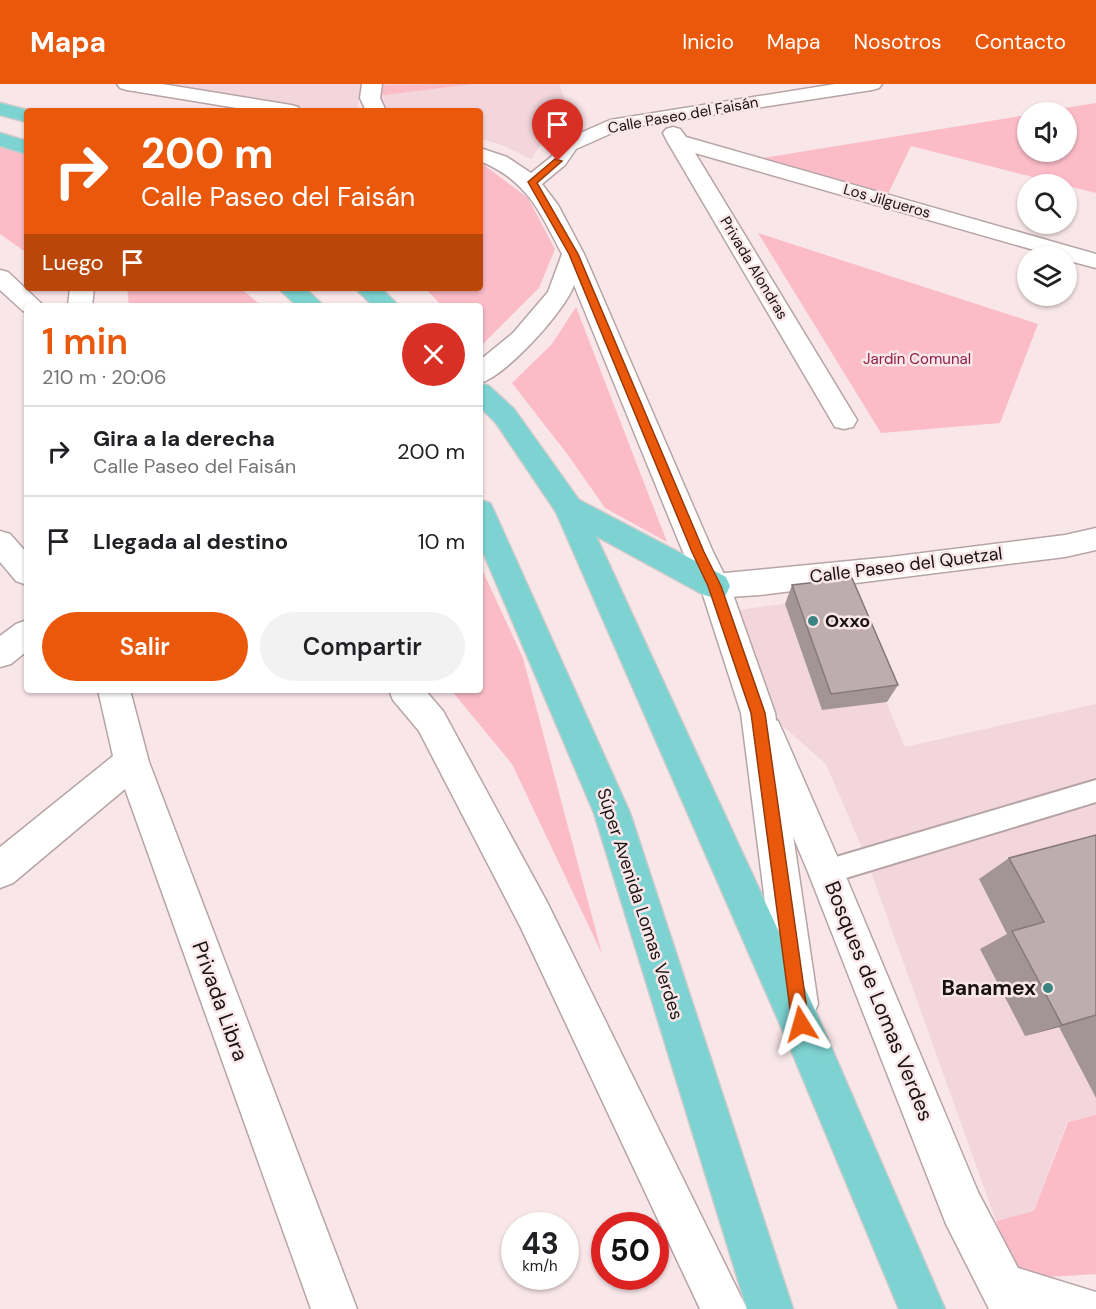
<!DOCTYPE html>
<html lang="es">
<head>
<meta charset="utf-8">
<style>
  body { margin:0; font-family:"DM Sans",sans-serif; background:#f2f2f2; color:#202124; height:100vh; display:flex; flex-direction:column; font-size:22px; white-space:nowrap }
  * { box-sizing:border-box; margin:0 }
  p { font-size:20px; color:#757577 }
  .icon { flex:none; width:33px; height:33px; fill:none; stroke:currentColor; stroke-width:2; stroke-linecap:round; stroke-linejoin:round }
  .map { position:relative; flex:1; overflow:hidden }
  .panel { position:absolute; left:24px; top:219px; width:459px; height:390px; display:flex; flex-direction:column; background:#fff; border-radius:6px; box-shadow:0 2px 4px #0004 }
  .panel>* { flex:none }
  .banner { position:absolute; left:24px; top:24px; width:459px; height:183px; border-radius:6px; box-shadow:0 2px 4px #0004; background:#ea580c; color:#fff; overflow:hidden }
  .fabs { position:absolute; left:1017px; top:18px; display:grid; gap:12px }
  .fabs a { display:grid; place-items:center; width:60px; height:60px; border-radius:50%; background:#fff; box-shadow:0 2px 4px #0004; font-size:30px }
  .speed { position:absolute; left:501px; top:1128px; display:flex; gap:12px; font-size:30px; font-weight:700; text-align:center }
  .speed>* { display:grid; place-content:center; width:78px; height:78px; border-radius:50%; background:#fff; box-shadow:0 2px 4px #0004; line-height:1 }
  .speed small { font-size:15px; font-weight:400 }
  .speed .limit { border:9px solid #d22; background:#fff; color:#111 }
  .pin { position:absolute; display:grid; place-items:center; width:51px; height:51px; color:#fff; margin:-62px -26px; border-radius:50% 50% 50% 0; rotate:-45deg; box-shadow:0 0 6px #0007 }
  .pin .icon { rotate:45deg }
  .me { position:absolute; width:66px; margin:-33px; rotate:352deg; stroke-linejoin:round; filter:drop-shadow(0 0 4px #0008) }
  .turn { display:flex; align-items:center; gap:21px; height:126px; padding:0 18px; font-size:27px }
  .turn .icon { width:78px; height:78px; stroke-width:2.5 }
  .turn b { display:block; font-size:42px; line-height:51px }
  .then { display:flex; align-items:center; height:57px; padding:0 18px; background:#0003; gap:12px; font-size:22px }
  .round { display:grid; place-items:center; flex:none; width:63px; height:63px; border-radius:32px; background:#f2f2f2 }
  .summary { display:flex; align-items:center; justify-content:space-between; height:102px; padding:0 18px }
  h1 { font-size:36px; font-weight:600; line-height:45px; color:#ea580c }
  .action { display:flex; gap:12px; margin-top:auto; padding:12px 18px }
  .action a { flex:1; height:69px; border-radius:36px; background:#ea580c; color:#fff; font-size:24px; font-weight:600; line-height:69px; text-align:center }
  .action a+a { background:#f2f2f2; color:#202124 }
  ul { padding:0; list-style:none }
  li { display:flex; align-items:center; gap:18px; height:90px; padding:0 18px; border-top:2px solid #e0e0e0 }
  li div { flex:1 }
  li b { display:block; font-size:22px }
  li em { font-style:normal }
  header { display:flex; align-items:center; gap:36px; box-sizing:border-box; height:84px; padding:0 30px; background:#ea580c; color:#fff }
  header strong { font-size:28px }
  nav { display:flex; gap:33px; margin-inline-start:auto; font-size:21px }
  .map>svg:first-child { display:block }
  .built { fill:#f2d6db }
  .green { fill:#fbbcc7 }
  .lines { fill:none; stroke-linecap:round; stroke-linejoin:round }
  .lane-casing { stroke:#b6a4a6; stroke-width:4 }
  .street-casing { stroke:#b6a4a6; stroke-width:3 }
  .secondary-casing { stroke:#b6a4a6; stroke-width:3 }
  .primary-casing { stroke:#cccbcb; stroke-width:3 }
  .lane { fill:#fff; fill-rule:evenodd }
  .street { fill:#fff; fill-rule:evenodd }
  .secondary { fill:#fff; fill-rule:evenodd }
  .primary { fill:#7dd3d1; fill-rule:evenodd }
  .wall { fill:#a39596 }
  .shaded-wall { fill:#85797a }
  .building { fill:#beadaf; stroke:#85797a; stroke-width:1.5 }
  .route { fill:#ea580c; stroke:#983908; stroke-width:1.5 }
  .poi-dot { fill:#3c8483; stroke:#f9e6e9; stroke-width:2 }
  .labels { text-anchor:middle; stroke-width:5; stroke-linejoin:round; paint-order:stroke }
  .far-street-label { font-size:15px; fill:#181213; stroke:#f9e6e9 }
  .far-park-label { font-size:15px; fill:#8e1f43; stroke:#f9e6e9 }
  .street-label { font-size:18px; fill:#181213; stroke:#f9e6e9 }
  .poi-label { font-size:18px; font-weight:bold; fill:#181213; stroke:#f9e6e9; text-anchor:start }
  .near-poi-label { font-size:21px; font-weight:bold; fill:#181213; stroke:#f9e6e9; text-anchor:end }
  .near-street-label { font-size:21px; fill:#181213; stroke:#f9e6e9 }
</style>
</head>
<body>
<header>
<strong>Mapa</strong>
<nav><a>Inicio</a><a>Mapa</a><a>Nosotros</a><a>Contacto</a></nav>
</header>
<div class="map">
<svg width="1096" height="1225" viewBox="0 0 1096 1225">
  <rect width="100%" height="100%" fill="#f9e6e9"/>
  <g class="built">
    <polygon points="153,0 361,0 357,27 323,27"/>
    <polygon points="378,0 559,0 572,35 550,47 531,75 504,62 480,54 480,27 384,27 377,12"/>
    <polygon points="842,512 905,663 1096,620 1096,1031 1067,1038 1034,1127 996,1137 865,771 826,680 767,628 739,526"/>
  </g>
  <g class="green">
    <polygon points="472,0 377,12 378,1"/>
    <polygon points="1096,19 1096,109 911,62 888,110 763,74 1027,31 1028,68 1066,68 1066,28 1040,28"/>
    <polygon points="0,62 27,71 27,169 0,150"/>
    <polygon points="480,78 528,114 555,165 539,204 480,263 480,222 442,222 425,204 480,204"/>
    <polygon points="758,149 1038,240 1000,339 881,349"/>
    <polygon points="127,204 240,204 262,222 129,222"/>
    <polygon points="576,223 667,458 605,424 568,371 512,299 552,260"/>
    <polygon points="480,481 523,574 602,870 512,680 451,606 480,606"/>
    <polygon points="1096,1031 1096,1190 1017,1195 996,1137 1034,1127 1068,1038"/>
  </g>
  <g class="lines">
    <defs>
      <polygon id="lane" points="1096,696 1096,718 826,800 817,797 813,788 817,779 826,776"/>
      <g id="street">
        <polygon points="362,0 382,0 380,14 386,27 366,27 360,14"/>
        <polygon points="673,43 680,45 686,53 1096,170 1096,184 1066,176 1066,172 1055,172 695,69 857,336 853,343 844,345 835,343 667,57 663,49 666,45"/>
        <polygon points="1096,444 1096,466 1065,473 759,511 715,514 704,511 700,502 704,493 715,490 890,473 1065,451"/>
        <polygon points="0,447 10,450 27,469 27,501 16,497 0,478"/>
        <polygon points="27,536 27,567 11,580 0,583 0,552 16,540"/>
        <polygon points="98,606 130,606 149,678 357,1225 311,1225 125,705 13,799 0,804 0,763 113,672"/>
        <polygon points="766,633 778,637 783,648 844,788 978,1108 1018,1184 1096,1208 1096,1225 989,1225 946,1140 808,788 749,648 754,637"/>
      </g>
      <g id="secondary">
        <polygon points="117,0 162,0 291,21 298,23 301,27 255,27 127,6 120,4"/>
        <path d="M835,0h47l-3,4 -7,2 -251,39 -45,20 -11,16 -23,19 16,21 26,49 129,298 17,34 45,127 43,291 -6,14 -14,6 -14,-6 -6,-14 -37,-291 -41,-127 -17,-34 -109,-267c-9,26 -67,90 -94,98v-23l33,-27 35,-41 14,-38c-22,-42 -35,-74 -82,-93v-13l27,9 24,16 20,-16 11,-16 48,-21z"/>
        <polygon points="0,186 8,188 44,222 27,222 27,228 23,227 0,206"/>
        <polygon points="70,204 94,204 92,222 68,222"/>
        <polygon points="389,606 425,606 443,627 547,818 747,1225 700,1225 521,844 419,647 393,616"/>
      </g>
      <g id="primary">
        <polygon points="0,19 31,27 27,27 27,38 0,31"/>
        <polygon points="0,49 27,57 27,70 0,62"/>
        <polygon points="278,204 305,204 324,222 297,222"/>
        <polygon points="355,204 381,204 399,222 373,222"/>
        <polygon points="480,299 489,302 514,325 579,416 726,493 730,502 726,511 715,514 704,511 596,452 815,926 945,1225 899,1225 786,954 556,428 496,339 480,323"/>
        <polygon points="480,416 490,419 494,427 630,729 793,1225 747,1225 594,729 480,461"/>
      </g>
    </defs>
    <use href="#lane" class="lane-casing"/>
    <use href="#street" class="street-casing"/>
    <use href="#secondary" class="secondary-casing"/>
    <use href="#primary" class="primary-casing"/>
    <use href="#lane" class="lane"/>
    <use href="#street" class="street"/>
    <use href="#secondary" class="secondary"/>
    <use href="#primary" class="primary"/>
  </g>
  <g class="wall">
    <polygon points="792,501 898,601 887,618 822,626 785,520"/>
    <polygon points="1096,751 1096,1014 1059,943 1025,952 980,865 1007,850 979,795 1009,774"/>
  </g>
  <polygon class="shaded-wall" points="1096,931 1059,943 1025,952 1062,941"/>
  <g class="building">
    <polygon points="852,494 898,601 831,610 792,501"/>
    <polygon points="1096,751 1096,931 1062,941 1012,847 1044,838 1009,774"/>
  </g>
  <polygon class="route" points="555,75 562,77 537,99 578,170 704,468 721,502 765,629 809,940 806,946 801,949 795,946 792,940 751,629 708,502 692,468 569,170 528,98"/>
  <g class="poi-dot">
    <circle cx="813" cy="537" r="6"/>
    <circle cx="1048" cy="904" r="6"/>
  </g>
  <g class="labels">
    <g class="far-street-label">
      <text transform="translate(683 31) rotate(-10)" y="5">Calle Paseo del Faisán</text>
      <text transform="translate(887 117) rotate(16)" y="5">Los Jilgueros</text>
      <text transform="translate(754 184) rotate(59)" y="5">Privada Alondras</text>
    </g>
    <g class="far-park-label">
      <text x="917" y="280">Jardín Comunal</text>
    </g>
    <g class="street-label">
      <text transform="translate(906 481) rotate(-7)" y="6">Calle Paseo del Quetzal</text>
      <text transform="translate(640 820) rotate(72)" y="6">Súper Avenida Lomas Verdes</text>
    </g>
    <g class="poi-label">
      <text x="825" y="543">Oxxo</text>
    </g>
    <g class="near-poi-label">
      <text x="1036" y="911">Banamex</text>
    </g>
    <g class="near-street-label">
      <text transform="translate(220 917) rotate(70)" y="7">Privada Libra</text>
      <text transform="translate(879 917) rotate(68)" y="7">Bosques de Lomas Verdes</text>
    </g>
  </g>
</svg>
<div class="fabs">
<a><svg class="icon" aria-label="sound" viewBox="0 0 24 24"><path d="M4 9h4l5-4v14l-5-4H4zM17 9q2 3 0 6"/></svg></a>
<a><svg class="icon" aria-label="search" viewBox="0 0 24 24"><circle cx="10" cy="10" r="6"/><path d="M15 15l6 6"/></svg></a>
<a><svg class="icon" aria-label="layers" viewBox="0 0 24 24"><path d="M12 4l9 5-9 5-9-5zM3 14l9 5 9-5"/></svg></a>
</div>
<div class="speed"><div>43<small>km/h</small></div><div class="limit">50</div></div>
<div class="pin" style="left:558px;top:77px;background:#d93025"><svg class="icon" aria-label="arrive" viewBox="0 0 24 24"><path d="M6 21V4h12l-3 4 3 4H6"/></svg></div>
<svg class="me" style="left:801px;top:940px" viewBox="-20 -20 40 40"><path d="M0-17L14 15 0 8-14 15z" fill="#ea580c" stroke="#fff" stroke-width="4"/></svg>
<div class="banner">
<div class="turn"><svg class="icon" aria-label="right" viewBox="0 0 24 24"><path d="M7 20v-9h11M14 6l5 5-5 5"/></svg><div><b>200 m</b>Calle Paseo del Faisán</div></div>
<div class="then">Luego<svg class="icon" aria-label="arrive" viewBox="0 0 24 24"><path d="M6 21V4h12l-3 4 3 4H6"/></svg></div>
</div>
<section class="panel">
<div class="summary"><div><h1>1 min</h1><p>210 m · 20:06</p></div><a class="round" style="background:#d93025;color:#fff"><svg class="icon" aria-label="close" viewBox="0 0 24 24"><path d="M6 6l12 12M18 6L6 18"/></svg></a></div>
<ul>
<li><svg class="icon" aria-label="right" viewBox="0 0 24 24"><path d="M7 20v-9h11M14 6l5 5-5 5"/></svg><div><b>Gira a la derecha</b><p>Calle Paseo del Faisán</p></div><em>200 m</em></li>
<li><svg class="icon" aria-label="arrive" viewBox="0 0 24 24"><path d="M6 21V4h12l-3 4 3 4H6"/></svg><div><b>Llegada al destino</b></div><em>10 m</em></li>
</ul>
<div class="action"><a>Salir</a><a>Compartir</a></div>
</section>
</div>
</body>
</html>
